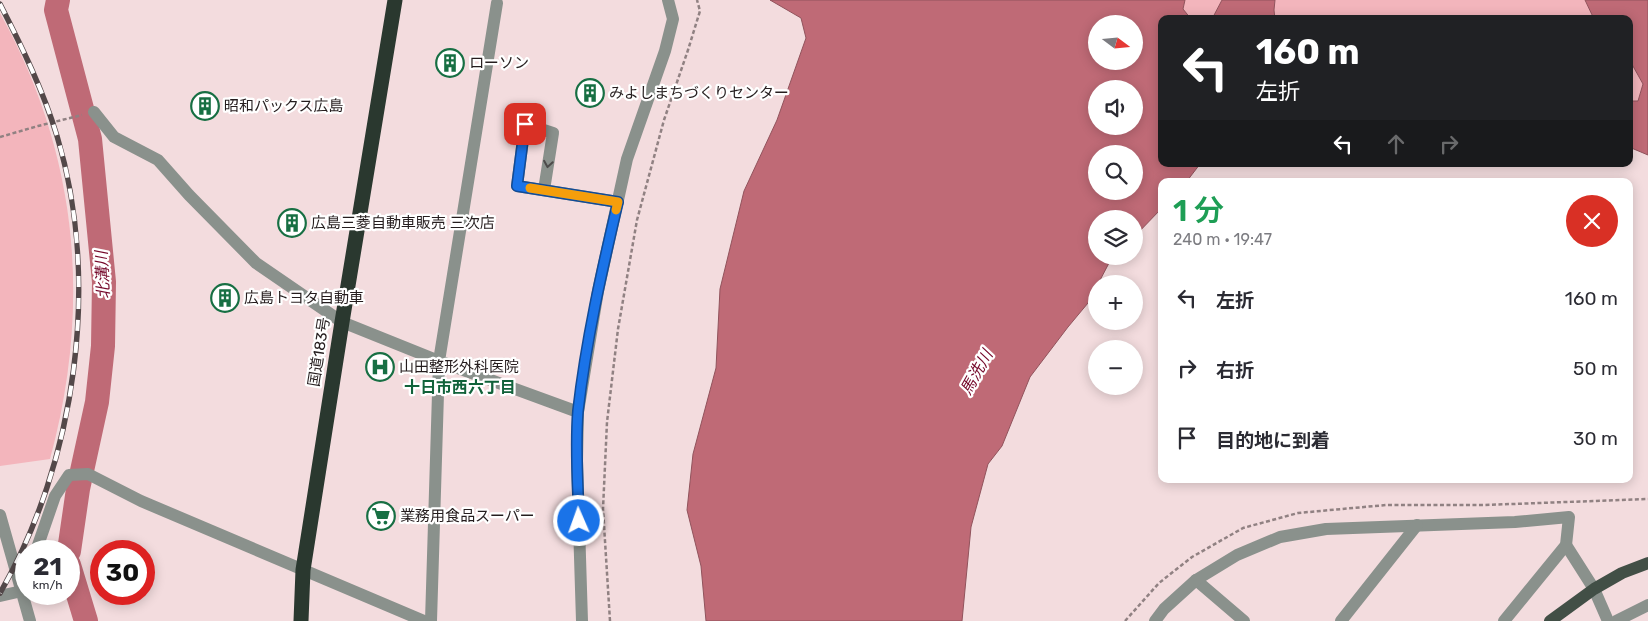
<!DOCTYPE html>
<html lang="ja">
<head>
<meta charset="utf-8">
<style>
  body { margin:0; font-family:Rubik,"Noto Sans JP",sans-serif; background:#f2f2f3; color:#2b2b33; height:100vh; display:flex; flex-direction:column; font-size:19px; white-space:nowrap }
  * { box-sizing:border-box; margin:0 }
  p { font-size:16px; color:#7c7c81 }
  .icon { flex:none; width:28px; height:28px; fill:none; stroke:currentColor; stroke-width:2; stroke-linecap:round; stroke-linejoin:round }
  .map { position:relative; flex:1; overflow:hidden }
  .details { position:absolute; left:1158px; top:178px; width:475px; height:305px; display:flex; flex-direction:column; background:#fff; border-radius:10px; box-shadow:0 2px 12px #0003 }
  .details>* { flex:none }
  .guide { position:absolute; left:1158px; top:15px; width:475px; height:152px; border-radius:10px; box-shadow:0 2px 12px #0003; background:#202124; color:#fff; overflow:hidden }
  .needle { width:32px; rotate:106deg }
  .fabs { position:absolute; left:1088px; top:15px; display:grid; gap:10px }
  .fabs a { display:grid; place-items:center; width:55px; height:55px; border-radius:50%; background:#fff; box-shadow:0 2px 12px #0003; font-size:25px }
  .speed { position:absolute; left:15px; top:540px; display:flex; gap:10px; font-size:25px; font-weight:700; text-align:center }
  .speed>* { display:grid; place-content:center; width:65px; height:65px; border-radius:50%; background:#fff; box-shadow:0 2px 12px #0003; line-height:1 }
  .speed small { font-size:12px; font-weight:400 }
  .speed .limit { border:8px solid #d22; background:#fff; color:#111 }
  .pin { position:absolute; display:grid; place-items:center; width:42px; height:42px; color:#fff; margin:-21px; border-radius:10px; box-shadow:0 2px 8px #0006 }
  .me { position:absolute; width:55px; margin:-28px; rotate:358deg; stroke-linejoin:round; filter:drop-shadow(0 0 4px #0008) }
  .turn { display:flex; align-items:center; gap:18px; height:105px; padding:0 15px; font-size:22px }
  .turn .icon { width:65px; height:65px; stroke-width:2.5 }
  .turn b { display:block; font-size:35px; line-height:42px }
  .lanes { display:flex; align-items:center; height:48px; padding:0 15px; background:#0003; justify-content:center; gap:25px; direction:ltr }
  .lanes .off { opacity:.35 }
  .round { display:grid; place-items:center; flex:none; width:52px; height:52px; border-radius:26px; background:#f2f2f3 }
  .summary { display:flex; align-items:center; justify-content:space-between; height:85px; padding:0 15px }
  h1 { font-size:30px; font-weight:600; line-height:38px; color:#1e9e55 }
  ul { padding:0; list-style:none }
  li { display:flex; align-items:center; gap:15px; height:70px; padding:0 15px }
  li div { flex:1 }
  li b { display:block; font-size:19px }
  li em { font-style:normal }
  .map>svg:first-child { display:block }
  .green { fill:#f3b5bc }
  .water { fill:#bf6a76; stroke:#91535c; fill-rule:evenodd }
  .lines { fill:none; stroke-linecap:round; stroke-linejoin:round }
  .river { stroke:#bf6a76; stroke-width:24 }
  .path { stroke:#908182; stroke-width:2.5; stroke-dasharray:4 2.5; stroke-linecap:butt }
  .minor { stroke:#8a918c; stroke-width:12 }
  .major { stroke:#424f46; stroke-width:12 }
  .highway { stroke:#2a382f; stroke-width:15 }
  .rail-casing { stroke:#534849; stroke-width:5.5 }
  .rail { stroke:#fff; stroke-width:4; stroke-dasharray:11; stroke-linecap:butt }
  .oneway { stroke:#4d4b4a }
  .route-casing { stroke:#114b97; stroke-width:12 }
  .route { stroke:#1a73e8; stroke-width:9 }
  .slow { stroke:#f59e0b; stroke-width:9 }
  .labels { text-anchor:middle; stroke-width:4.5; stroke-linejoin:round; paint-order:stroke }
  .poi-label { font-size:15px; fill:#251d1e; stroke:#fff; text-anchor:start }
  .street-label { font-size:15px; fill:#251d1e; stroke:#fff }
  .water-label { font-size:16px; font-style:italic; fill:#740629; stroke:#fff }
  .neighbourhood-label { font-size:16px; font-weight:bold; fill:#11623a; stroke:#fff }
</style>
</head>
<body>
<div class="map">
<svg width="1648" height="621" viewBox="0 0 1648 621">
  <rect width="100%" height="100%" fill="#f3dcde"/>
  <g class="green">
    <polygon points="1185,0 1222,0 1212,19 1191,19 1183,9"/>
    <polygon points="1275,0 1585,0 1594,19 1275,19 1274,10"/>
    <path d="M0,13c78,141 92,291 50,446l-50,7z"/>
    <polygon points="1629,59 1643,84 1638,101 1629,101"/>
  </g>
  <g class="water">
    <path d="M770,0h415l-2,9 8,10h-30v145h39l-13,17h-26v28l-27,28v-18h-38v37h19l-6,7 -11,21h-2v4l-8,15 -20,24 -38,50 -28,69 -14,18 -17,63 -9,94h-256l-5,-55 -14,-56 6,-56 23,-86 4,-79 24,-98 33,-71 29,-82 -5,-20zM1096,24h38v37h-38zM1096,89h38v37h-38zM1096,154h38v37h-38z"/>
    <polygon points="1222,0 1275,0 1274,10 1275,19 1212,19"/>
    <polygon points="1585,0 1648,0 1648,155 1629,147 1629,101 1638,101 1643,84 1629,59 1629,19 1594,19"/>
  </g>
  <g class="lines">
    <g class="river">
      <polyline points="58,0 56,10 90,139 104,282 103,346 97,402 78,489 69,551"/>
      <polyline points="69,565 86,621"/>
    </g>
    <g class="path">
      <polyline points="0,137 38,126 82,115"/>
      <polyline points="610,621 603,509 607,422 618,329 637,220 664,120 688,50 700,11 697,0"/>
      <polyline points="1125,621 1159,583 1192,557 1243,528 1298,513 1386,505 1485,505 1648,499"/>
    </g>
    <g class="minor">
      <polyline points="94,112 114,137 158,160 189,195 256,263 342,322 439,361 578,412"/>
      <polyline points="544,190 553,133 525,124 517,186 618,202"/>
      <polyline points="0,515 30,621"/>
      <polyline points="1566,545 1594,589 1608,621"/>
      <polyline points="36,551 55,496 69,475 88,474 141,501 424,621"/>
      <polyline points="1196,580 1244,621"/>
      <polyline points="0,596 22,591"/>
      <polyline points="431,621 439,361 497,3"/>
      <polyline points="582,621 577,461 578,412 598,291 627,159 665,51 673,19 668,0"/>
      <polyline points="1155,621 1164,609 1196,580 1237,555 1280,537 1326,529 1515,522 1569,517 1566,545 1504,621"/>
      <polyline points="1341,621 1417,525"/>
      <polyline points="1616,621 1648,605"/>
    </g>
    <polyline class="major" points="1550,621 1594,589 1622,573 1648,563"/>
    <polyline class="highway" points="301,621 303,570 342,322 395,0"/>
    <defs>
      <path id="rail" d="M0,4c22,43 43,86 57,132 44,146 19,326 -57,457"/>
    </defs>
    <use href="#rail" class="rail-casing"/>
    <use href="#rail" class="rail"/>
  </g>
  <defs><path id="oneway-chevron" d="M-2-3.5L2.5 0L-2 3.5" fill="none" stroke-width="1.6" stroke-linecap="round" stroke-linejoin="round" transform="scale(1.25)"/></defs>
  <use class="oneway" href="#oneway-chevron" transform="translate(548 164) rotate(99)"/>
  <g class="lines">
    <defs>
      <path id="route" d="M525,124l-8,62 101,16c-16,68 -32,138 -40,209 -3,36 0,74 1,110"/>
    </defs>
    <use href="#route" class="route-casing"/>
    <use href="#route" class="route"/>
    <polyline class="slow" points="530,188 618,202 616,210"/>
  </g>
  <defs>
    <symbol id="building-ring" viewBox="-11 -11 22 22"><circle r="9.5" fill="#fff" stroke="#176f43" stroke-width="1.5"/><path d="M-4-6H4V6H1V3H-1V6H-4ZM-2.5-4.3h1.7v1.8h-1.7ZM.8-4.3h1.7v1.8H.8ZM-2.5-1h1.7V.8h-1.7ZM.8-1h1.7V.8H.8Z" fill="#176f43"/></symbol>
    <symbol id="hospital-ring" viewBox="-11 -11 22 22"><circle r="9.5" fill="#fff" stroke="#176f43" stroke-width="1.5"/><path d="M-5-5h3v3.5h4V-5h3V5h-3V1.5h-4V5h-3Z" fill="#176f43"/></symbol>
    <symbol id="supermarket-ring" viewBox="-11 -11 22 22"><circle r="9.5" fill="#fff" stroke="#176f43" stroke-width="1.5"/><path d="M-6-5.5h2.5l.6 2H6L4.5 2H-2.5L-4.4-4H-6ZM-1.5 3.2a1.3 1.3 0 1 0 .1 0ZM3 3.2a1.3 1.3 0 1 0 .1 0Z" fill="#176f43"/></symbol>
  </defs>
  <g fill-rule="evenodd">
    <use href="#building-ring" x="434" y="47" width="32" height="32"/>
    <use href="#building-ring" x="574" y="77" width="32" height="32"/>
    <use href="#building-ring" x="189" y="90" width="32" height="32"/>
    <use href="#building-ring" x="276" y="207" width="32" height="32"/>
    <use href="#building-ring" x="209" y="282" width="32" height="32"/>
    <use href="#hospital-ring" x="364" y="351" width="32" height="32"/>
    <use href="#supermarket-ring" x="365" y="500" width="32" height="32"/>
  </g>
  <g class="labels">
    <g class="poi-label">
      <text x="469" y="68">ローソン</text>
      <text x="609" y="98">みよしまちづくりセンター</text>
      <text x="224" y="111">昭和パックス広島</text>
      <text x="311" y="228">広島三菱自動車販売 三次店</text>
      <text x="244" y="303">広島トヨタ自動車</text>
      <text x="399" y="372">山田整形外科医院</text>
      <text x="400" y="521">業務用食品スーパー</text>
    </g>
    <g class="street-label">
      <text transform="translate(319 352) rotate(-81)" y="5">国道183号</text>
    </g>
    <g class="water-label">
      <text transform="translate(102 275) rotate(-93)" y="6">北溝川</text>
      <text transform="translate(976 372) rotate(-61)" y="6">馬洗川</text>
    </g>
    <g class="neighbourhood-label">
      <text x="460" y="393">十日市西六丁目</text>
    </g>
  </g>
</svg>
<div class="fabs">
<a><svg class="needle" viewBox="-14 -14 28 28"><path d="M0-13l5 13h-10z" fill="#e53935"/><path d="M0 13l5-13h-10z" fill="#7c7c81"/></svg></a>
<a><svg class="icon" aria-label="sound" viewBox="0 0 24 24"><path d="M4 9h4l5-4v14l-5-4H4zM17 9q2 3 0 6"/></svg></a>
<a><svg class="icon" aria-label="search" viewBox="0 0 24 24"><circle cx="10" cy="10" r="6"/><path d="M15 15l6 6"/></svg></a>
<a><svg class="icon" aria-label="layers" viewBox="0 0 24 24"><path d="M12 4l9 5-9 5-9-5zM3 14l9 5 9-5"/></svg></a>
<a>+</a>
<a>−</a>
</div>
<div class="speed"><div>21<small>km/h</small></div><div class="limit">30</div></div>
<div class="pin" style="left:525px;top:124px;background:#d93025"><svg class="icon" aria-label="arrive" viewBox="0 0 24 24"><path d="M6 21V4h12l-3 4 3 4H6"/></svg></div>
<svg class="me" style="left:579px;top:521px" viewBox="-20 -20 40 40"><circle r="17" fill="#1a73e8" stroke="#fff" stroke-width="3"/><path d="M0-11L8 9 0 5-8 9z" fill="#fff"/></svg>
<div class="guide">
<div class="turn"><svg class="icon" aria-label="left" viewBox="0 0 24 24"><path d="M17 20v-9H6M10 6l-5 5 5 5"/></svg><div><b>160 m</b>左折</div></div>
<div class="lanes"><svg class="icon" aria-label="left" viewBox="0 0 24 24"><path d="M17 20v-9H6M10 6l-5 5 5 5"/></svg><svg class="icon off" aria-label="ahead" viewBox="0 0 24 24"><path d="M12 20V5M6 11l6-6 6 6"/></svg><svg class="icon off" aria-label="right" viewBox="0 0 24 24"><path d="M7 20v-9h11M14 6l5 5-5 5"/></svg></div>
</div>
<section class="details">
<div class="summary"><div><h1>1 分</h1><p>240 m · 19:47</p></div><a class="round" style="background:#d93025;color:#fff"><svg class="icon" aria-label="close" viewBox="0 0 24 24"><path d="M6 6l12 12M18 6L6 18"/></svg></a></div>
<ul>
<li><svg class="icon" aria-label="left" viewBox="0 0 24 24"><path d="M17 20v-9H6M10 6l-5 5 5 5"/></svg><div><b>左折</b></div><em>160 m</em></li>
<li><svg class="icon" aria-label="right" viewBox="0 0 24 24"><path d="M7 20v-9h11M14 6l5 5-5 5"/></svg><div><b>右折</b></div><em>50 m</em></li>
<li><svg class="icon" aria-label="arrive" viewBox="0 0 24 24"><path d="M6 21V4h12l-3 4 3 4H6"/></svg><div><b>目的地に到着</b></div><em>30 m</em></li>
</ul>
</section>
</div>
</body>
</html>
